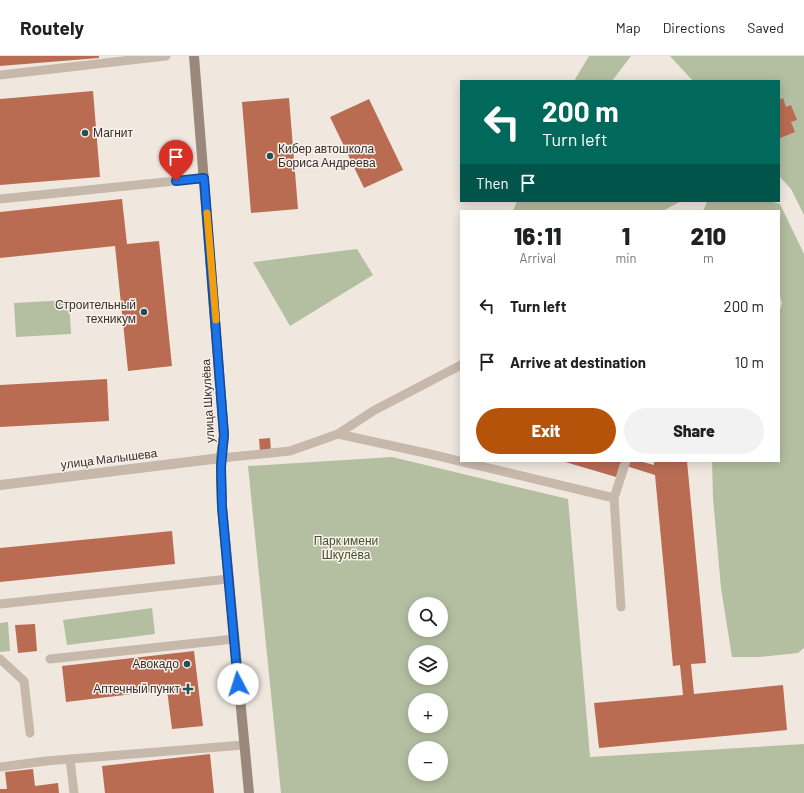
<!DOCTYPE html>
<html lang="en">
<head>
<meta charset="utf-8">
<style>
  body { margin:0; font-family:Barlow,sans-serif; background:#f2f2f2; color:#202124; height:100vh; display:flex; flex-direction:column; font-size:15px; white-space:nowrap }
  * { box-sizing:border-box; margin:0 }
  p { font-size:13px; color:#757577 }
  .icon { flex:none; width:22px; height:22px; fill:none; stroke:currentColor; stroke-width:2; stroke-linecap:round; stroke-linejoin:round }
  .map { position:relative; flex:1; overflow:hidden }
  .drawer { position:absolute; left:460px; top:154px; width:320px; height:252px; display:flex; flex-direction:column; background:#fff; border-radius:0px; box-shadow:0 2px 10px #0003 }
  .drawer>* { flex:none }
  .banner { position:absolute; left:460px; top:24px; width:320px; height:122px; border-radius:0px; box-shadow:0 2px 10px #0003; background:#00695c; color:#fff; overflow:hidden }
  .controls { position:absolute; left:408px; top:541px; display:grid; gap:8px }
  .controls a { display:grid; place-items:center; width:40px; height:40px; border-radius:50%; background:#fff; box-shadow:0 2px 10px #0003; font-size:20px }
  .pin { position:absolute; display:grid; place-items:center; width:34px; height:34px; color:#fff; margin:-41px -17px; border-radius:50% 50% 50% 0; rotate:-45deg; box-shadow:0 0 4px #0007 }
  .pin .icon { rotate:45deg }
  .me { position:absolute; width:44px; margin:-22px; rotate:355deg; stroke-linejoin:round; filter:drop-shadow(0 0 3px #0008) }
  .turn { display:flex; align-items:center; gap:14px; height:84px; padding:0 16px; font-size:18px }
  .turn .icon { width:52px; height:52px; stroke-width:2.5 }
  .turn b { display:block; font-size:28px; line-height:34px }
  .then { display:flex; align-items:center; height:38px; padding:0 16px; background:#0003; gap:8px; font-size:15px }
  .eta { display:flex; justify-content:space-evenly; align-items:center; height:68px; text-align:center }
  .eta b { font-size:24px; font-weight:800; line-height:28px }
  .button { display:flex; gap:8px; margin-top:auto; padding:8px 16px }
  .button a { flex:1; height:46px; border-radius:24px; background:#b45309; color:#fff; font-size:16px; font-weight:800; line-height:46px; text-align:center }
  .button a+a { background:#f2f2f2; color:#202124 }
  ul { padding:0; list-style:none }
  li { display:flex; align-items:center; gap:12px; height:56px; padding:0 16px }
  li div { flex:1 }
  li b { display:block; font-size:15px }
  li em { font-style:normal }
  header { display:flex; align-items:center; gap:24px; box-sizing:border-box; height:56px; padding:0 20px; background:#fff; border-bottom:1px solid #e0e0e0 }
  header strong { font-size:19px }
  nav { display:flex; gap:22px; margin-inline-start:auto; font-size:14px }
  .map>svg:first-child { display:block }
  .green { fill:#b4bea0; fill-rule:evenodd }
  .building { fill:#ba6c53 }
  .lines { fill:none; stroke-linecap:round; stroke-linejoin:round }
  .lane { stroke:#c7b8ac; stroke-width:9 }
  .street { stroke:#c7b8ac; stroke-width:10 }
  .secondary { stroke:#9b887d; stroke-width:10 }
  .route-casing { stroke:#114b97; stroke-width:10 }
  .route { stroke:#1a73e8; stroke-width:7 }
  .slow { stroke:#f59e0b; stroke-width:7 }
  .poi-dot { fill:#245053; stroke:#f8f2eb; stroke-width:1.5 }
  .labels { text-anchor:middle; stroke-width:3; stroke-linejoin:round; paint-order:stroke }
  .poi-label { font-size:12px; fill:#362e2a; stroke:#f8f2eb; text-anchor:end }
  .street-label { font-size:12px; fill:#362e2a; stroke:#f8f2eb }
  .park-label { font-size:12px; fill:#465230; stroke:#f8f2eb }
</style>
</head>
<body>
<header>
<strong>Routely</strong>
<nav><a>Map</a><a>Directions</a><a>Saved</a></nav>
</header>
<div class="map">
<svg width="804" height="737" viewBox="0 0 804 737">
  <rect width="100%" height="100%" fill="#f0e8df"/>
  <g class="green">
    <polygon points="589,0 631,0 612,25 574,25"/>
    <polygon points="670,0 804,0 804,159 791,133 779,120 779,25 693,25"/>
    <polygon points="517,145 681,145 663,155 513,155"/>
    <polygon points="706,145 770,145 780,148 804,198 804,592 798,597 759,601 732,601 721,532 713,442 712,405 779,405 779,257 782,247 779,237 779,155 703,155 707,146"/>
    <polygon points="357,193 373,219 290,270 253,206"/>
    <polygon points="69,244 71,278 16,281 14,247"/>
    <path d="M392,401l176,42 22,258 214,-13v49h-523l-33,-327zM415,548h26v26h-26zM415,596h26v26h-26zM415,644h26v26h-26zM415,692h26v26h-26z"/>
    <polygon points="152,552 155,578 67,589 63,564"/>
    <polygon points="8,566 10,595 0,596 0,567"/>
  </g>
  <g class="building">
    <polygon points="0,0 99,0 99,2 0,10"/>
    <polygon points="93,35 100,121 0,129 0,43"/>
    <polygon points="289,42 298,153 251,157 242,46"/>
    <polygon points="783,42 786,51 791,49 797,64 791,66 795,76 780,82 779,78 779,44"/>
    <polygon points="369,43 403,114 364,132 330,61"/>
    <polygon points="122,143 127,188 159,185 172,310 128,315 115,190 0,202 0,156"/>
    <polygon points="107,323 109,365 0,371 0,329"/>
    <polygon points="270,382 271,395 260,396 259,383"/>
    <polygon points="562,405 639,405 654,409 654,405 687,405 706,607 691,608 694,638 783,629 787,674 599,692 594,647 683,639 680,609 673,610 655,419 620,408 616,421"/>
    <polygon points="172,475 175,508 0,526 0,492"/>
    <polygon points="35,568 37,595 18,597 15,569"/>
    <polygon points="194,595 203,670 172,673 167,634 66,646 62,610"/>
    <polygon points="210,698 214,737 105,737 102,710"/>
    <polygon points="33,713 35,730 58,727 59,737 0,737 0,733 7,733 5,716"/>
  </g>
  <g class="lines">
    <g class="lane">
      <polyline points="0,19 166,0"/>
      <polyline points="0,143 204,122"/>
      <polyline points="338,378 373,355 461,309"/>
      <polyline points="221,402 290,395 338,378 430,398 614,442 621,551"/>
      <polyline points="614,442 626,405"/>
      <polyline points="0,548 228,523"/>
      <polyline points="0,603 24,625 30,677"/>
      <polyline points="50,603 234,583"/>
      <polyline points="70,703 74,737"/>
      <polyline points="0,711 46,705 244,689"/>
    </g>
    <polyline class="street" points="0,429 221,402"/>
    <polyline class="secondary" points="194,0 224,379 221,402 221,420 222,451 249,737"/>
  </g>
  <g class="lines">
    <defs>
      <polyline id="route" points="176,125 204,122 224,379 221,411 222,451 238,628"/>
    </defs>
    <use href="#route" class="route-casing"/>
    <use href="#route" class="route"/>
    <polyline class="slow" points="207,157 216,264"/>
  </g>
  <g class="poi-dot">
    <circle cx="85" cy="77" r="4"/>
    <circle cx="270" cy="100" r="4"/>
    <circle cx="144" cy="256" r="4"/>
    <circle cx="187" cy="608" r="4"/>
    <path d="M186 627h4v4h4v4h-4v4h-4v-4h-4v-4h4z"/>
  </g>
  <g class="labels">
    <g class="poi-label">
      <text x="93" y="81" text-anchor="start">Магнит</text>
      <text x="278" y="97" text-anchor="start">Кибер автошкола<tspan x="278" dy="14">Бориса Андреева</tspan></text>
      <text x="136" y="253">Строительный<tspan x="136" dy="14">техникум</tspan></text>
      <text x="179" y="612">Авокадо</text>
      <text x="180" y="637">Аптечный пункт</text>
    </g>
    <g class="street-label">
      <text transform="translate(208 345) rotate(-93)" y="4">улица Шкулёва</text>
      <text transform="translate(109 403) rotate(-7)" y="4">улица Малышева</text>
    </g>
    <g class="park-label">
      <text x="346" y="489">Парк имени<tspan x="346" dy="14">Шкулёва</tspan></text>
    </g>
  </g>
</svg>
<div class="controls">
<a><svg class="icon" aria-label="search" viewBox="0 0 24 24"><circle cx="10" cy="10" r="6"/><path d="M15 15l6 6"/></svg></a>
<a><svg class="icon" aria-label="layers" viewBox="0 0 24 24"><path d="M12 4l9 5-9 5-9-5zM3 14l9 5 9-5"/></svg></a>
<a>+</a>
<a>−</a>
</div>
<div class="pin" style="left:176px;top:125px;background:#d93025"><svg class="icon" aria-label="arrive" viewBox="0 0 24 24"><path d="M6 21V4h12l-3 4 3 4H6"/></svg></div>
<svg class="me" style="left:238px;top:628px" viewBox="-20 -20 40 40"><circle r="19" fill="#fff"/><path d="M0-13L10 11 0 6-10 11z" fill="#1a73e8"/></svg>
<div class="banner">
<div class="turn"><svg class="icon" aria-label="left" viewBox="0 0 24 24"><path d="M17 20v-9H6M10 6l-5 5 5 5"/></svg><div><b>200 m</b>Turn left</div></div>
<div class="then">Then<svg class="icon" aria-label="arrive" viewBox="0 0 24 24"><path d="M6 21V4h12l-3 4 3 4H6"/></svg></div>
</div>
<section class="drawer">
<div class="eta">
<div><b>16:11</b><p>Arrival</p></div>
<div><b>1</b><p>min</p></div>
<div><b>210</b><p>m</p></div>
</div>
<ul>
<li><svg class="icon" aria-label="left" viewBox="0 0 24 24"><path d="M17 20v-9H6M10 6l-5 5 5 5"/></svg><div><b>Turn left</b></div><em>200 m</em></li>
<li><svg class="icon" aria-label="arrive" viewBox="0 0 24 24"><path d="M6 21V4h12l-3 4 3 4H6"/></svg><div><b>Arrive at destination</b></div><em>10 m</em></li>
</ul>
<div class="button"><a>Exit</a><a>Share</a></div>
</section>
</div>
</body>
</html>
